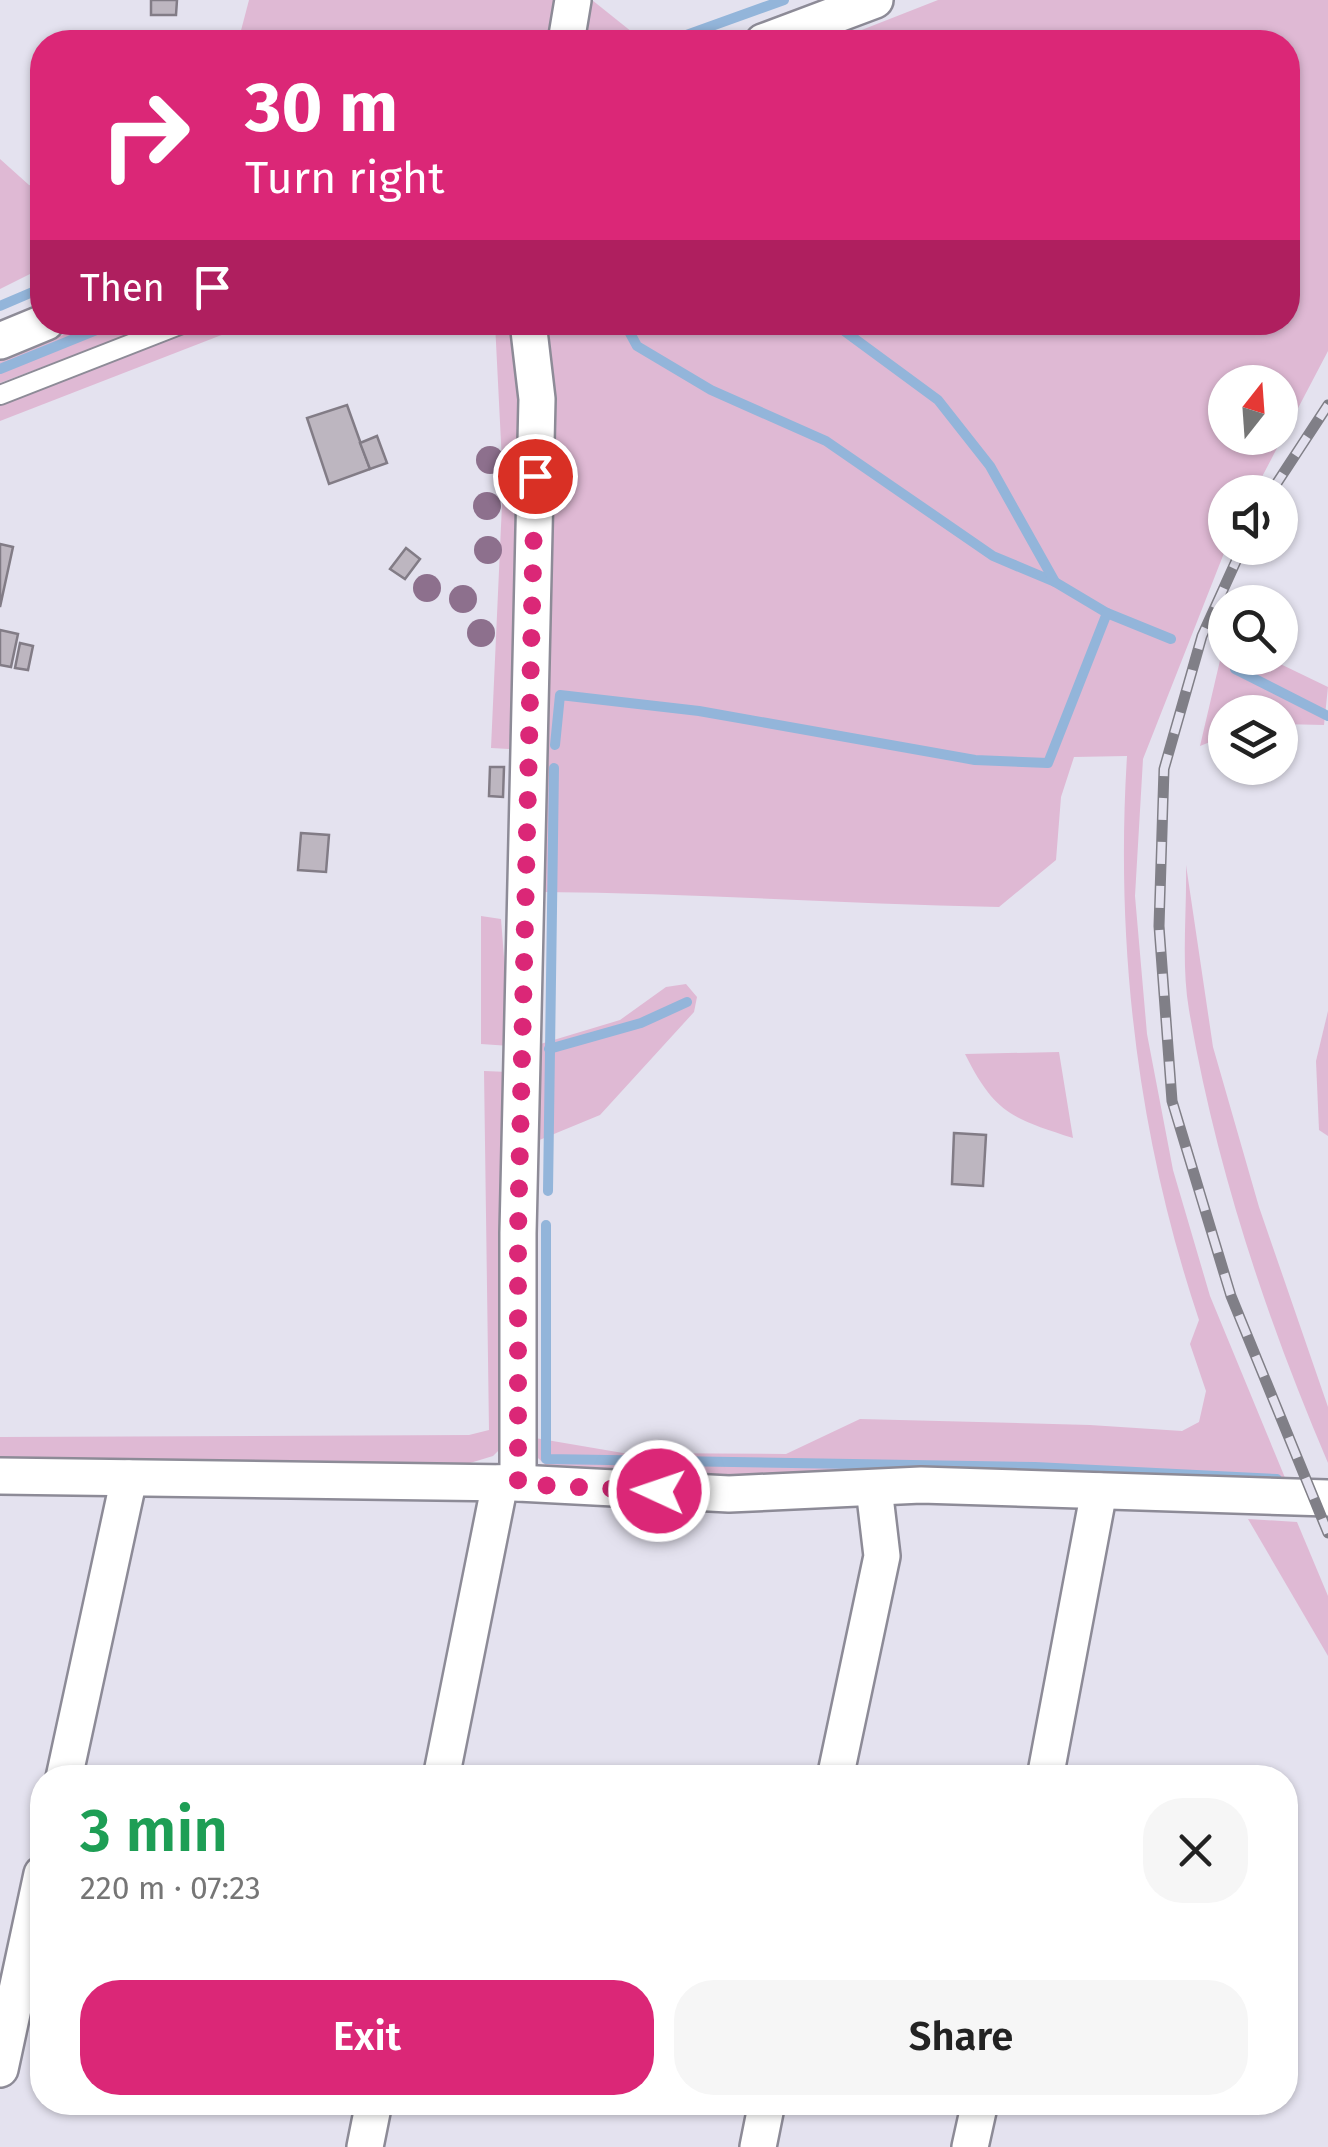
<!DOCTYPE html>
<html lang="en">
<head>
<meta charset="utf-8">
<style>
  body { margin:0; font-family:"Fira Sans",sans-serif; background:#f6f6f6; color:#222; height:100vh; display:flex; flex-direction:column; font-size:38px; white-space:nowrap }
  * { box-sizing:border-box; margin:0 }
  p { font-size:32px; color:#767676 }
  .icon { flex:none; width:55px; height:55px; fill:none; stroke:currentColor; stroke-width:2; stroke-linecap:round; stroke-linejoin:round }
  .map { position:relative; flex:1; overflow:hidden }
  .panel { position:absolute; left:30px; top:1765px; width:1268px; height:350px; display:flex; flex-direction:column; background:#fff; border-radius:40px; box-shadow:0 2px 8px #0004 }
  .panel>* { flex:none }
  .hud { position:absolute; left:30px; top:30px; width:1270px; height:305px; border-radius:40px; box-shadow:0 2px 8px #0004; background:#db2777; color:#fff; overflow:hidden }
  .needle { width:65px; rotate:17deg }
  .buttons { position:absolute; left:1208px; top:365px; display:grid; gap:20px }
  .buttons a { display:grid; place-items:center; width:90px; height:90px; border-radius:50%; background:#fff; box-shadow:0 2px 8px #0004; font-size:50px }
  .pin { position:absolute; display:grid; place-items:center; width:85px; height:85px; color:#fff; margin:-42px; border:5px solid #fff; border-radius:50%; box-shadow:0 2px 10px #0007 }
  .me { position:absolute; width:110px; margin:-55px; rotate:273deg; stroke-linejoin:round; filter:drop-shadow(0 0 8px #0008) }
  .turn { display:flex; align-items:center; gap:35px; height:210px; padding:0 50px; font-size:45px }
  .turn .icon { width:130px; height:130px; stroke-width:2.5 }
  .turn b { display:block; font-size:70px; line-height:85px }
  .then { display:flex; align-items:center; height:95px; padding:0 50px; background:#0003; gap:20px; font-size:38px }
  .round { display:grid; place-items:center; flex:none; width:105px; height:105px; border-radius:40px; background:#f6f6f6 }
  .headline { display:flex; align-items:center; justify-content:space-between; height:170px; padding:0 50px }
  h1 { font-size:60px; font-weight:600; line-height:75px; color:#1e9e55 }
  .action { display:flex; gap:20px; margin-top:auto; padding:20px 50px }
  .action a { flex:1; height:115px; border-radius:40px; background:#db2777; color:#fff; font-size:40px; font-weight:600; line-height:115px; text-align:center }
  .action a+a { background:#f6f6f6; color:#222 }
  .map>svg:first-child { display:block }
  .green { fill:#dfb9d4; fill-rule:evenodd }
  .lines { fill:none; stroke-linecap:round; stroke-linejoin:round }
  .stream { stroke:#93b5da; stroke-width:10 }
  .building { fill:#bdb6c0; stroke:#827c86; stroke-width:2.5 }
  .lane-casing { stroke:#8d8b97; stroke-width:22 }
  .street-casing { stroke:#8d8b97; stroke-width:40 }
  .lane { stroke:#fff; stroke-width:18 }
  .street { stroke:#fff; stroke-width:35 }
  .rail-casing { stroke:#807f87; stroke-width:11 }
  .rail { stroke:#e4e2ef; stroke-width:8; stroke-dasharray:22; stroke-linecap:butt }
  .tree { fill:#8d708d }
  .route { stroke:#db2777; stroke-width:18; stroke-dasharray:0 32.4 }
</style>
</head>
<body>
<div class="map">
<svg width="1328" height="2147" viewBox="0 0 1328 2147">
  <rect width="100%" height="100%" fill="#e4e2ef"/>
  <g class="green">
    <polygon points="249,0 592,0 637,36 637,42 238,42"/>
    <path d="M938,0h390v351l-74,141h-29l1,56 -83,211 -8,137 12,138 26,136 37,126 78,189 -159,-13 -571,5 -20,-19 -3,-20 88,15 163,1 74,-35 230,6 92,6 17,-9 7,-31 -16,-47 9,-24c-61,-182 -84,-372 -72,-564l-53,1 -13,40 -5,63 -57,47c-153,-3 -304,-14 -457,-15 1,-190 19,-380 7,-569l739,-1v-280h-457zM1225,382h55v56h-55z"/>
    <polygon points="0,159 29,185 42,188 42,268 0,289"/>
    <polygon points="93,323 159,323 0,383 0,360"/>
    <polygon points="206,323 226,323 237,329 0,421 0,401"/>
    <polygon points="495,323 517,323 525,426 524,575 509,749 491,748 503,482"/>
    <polygon points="1225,639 1225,658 1268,658 1328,687 1324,725 1280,724 1280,712 1225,712 1225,736 1200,746"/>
    <path d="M1186,865l27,182 46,160 69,200v56c-62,-145 -112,-296 -139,-453 -8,-46 -2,-98 -3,-145z"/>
    <polygon points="481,916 501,919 511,1046 481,1044"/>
    <polygon points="686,984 697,997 694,1012 600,1115 537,1141 537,1045 620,1020 666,987"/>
    <polygon points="1328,1011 1328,1136 1319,1130 1316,1061"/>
    <path d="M1059,1052l14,86c-61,-20 -78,-24 -108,-84z"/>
    <polygon points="484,1071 509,1072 504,1445 493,1456 470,1463 0,1460 0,1437 469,1435 489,1430"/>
    <polygon points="1248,1519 1297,1522 1328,1596 1328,1656"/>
  </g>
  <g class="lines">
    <g class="stream">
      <polyline points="667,42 784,0"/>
      <polyline points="0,306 42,288"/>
      <polyline points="624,322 637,346 711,390 826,441 993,556 1055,582"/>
      <polyline points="832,322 938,400 990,466 1055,582 1107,613"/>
      <polyline points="0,369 116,322"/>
      <polyline points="1235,669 1328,716"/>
      <polyline points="555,745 560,695 699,711 975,760 1048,763 1107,613 1171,639"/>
      <polyline points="549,1049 641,1023 687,1002"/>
      <polyline points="548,1191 554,768"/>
      <polyline points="546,1225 546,1459 1035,1467 1277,1479"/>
    </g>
  </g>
  <g class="building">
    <polygon points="151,0 177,0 176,15 151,15"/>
    <polygon points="347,405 370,469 329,484 307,418"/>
    <polygon points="377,436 387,463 370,469 360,443"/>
    <polygon points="0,544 13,547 0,607"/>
    <polygon points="406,548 420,559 405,579 390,569"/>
    <polygon points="0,630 18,634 11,667 0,665"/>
    <polygon points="20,643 33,646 28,670 15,668"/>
    <polygon points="490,767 504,767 503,797 489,796"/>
    <polygon points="301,833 329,835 326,872 298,870"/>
    <polygon points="954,1133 986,1135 983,1186 952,1184"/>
  </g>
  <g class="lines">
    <defs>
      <polyline id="lane" points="0,395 187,322"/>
      <g id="street">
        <polyline points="566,42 573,0"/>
        <polyline points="763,42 875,0"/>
        <polyline points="0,341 46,322"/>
        <polyline points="0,1476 518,1483 729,1494 921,1485 1328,1498"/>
        <polyline points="518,1483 518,1233 537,399 528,322"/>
        <polyline points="64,1778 129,1478"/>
        <polyline points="441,1778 500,1483"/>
        <polyline points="835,1778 882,1556 874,1488"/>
        <polyline points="1045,1778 1099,1491"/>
        <polyline points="0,2069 42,1874"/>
        <polyline points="365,2147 374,2102"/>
        <polyline points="758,2147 767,2102"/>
        <polyline points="970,2147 980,2102"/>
      </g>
    </defs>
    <use href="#lane" class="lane-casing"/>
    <use href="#street" class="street-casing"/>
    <use href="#lane" class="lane"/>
    <use href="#street" class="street"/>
    <defs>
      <g id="rail">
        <polyline points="1271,492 1328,405"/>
        <polyline points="1242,548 1202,636 1164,769 1159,926 1172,1101 1231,1296 1328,1533"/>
      </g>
    </defs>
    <use href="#rail" class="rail-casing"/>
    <use href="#rail" class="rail"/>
  </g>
  <g class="tree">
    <circle cx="490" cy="460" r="14"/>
    <circle cx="487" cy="506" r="14"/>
    <circle cx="488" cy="550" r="14"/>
    <circle cx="427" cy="588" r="14"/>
    <circle cx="463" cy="599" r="14"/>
    <circle cx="481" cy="633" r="14"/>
  </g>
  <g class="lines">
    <polyline class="route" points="535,476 518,1233 518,1484 659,1491"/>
  </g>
</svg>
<div class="buttons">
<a><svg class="needle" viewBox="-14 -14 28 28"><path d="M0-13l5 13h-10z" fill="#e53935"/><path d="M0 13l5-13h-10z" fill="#767676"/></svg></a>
<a><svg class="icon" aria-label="sound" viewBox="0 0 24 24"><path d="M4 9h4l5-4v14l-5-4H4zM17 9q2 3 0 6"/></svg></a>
<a><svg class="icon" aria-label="search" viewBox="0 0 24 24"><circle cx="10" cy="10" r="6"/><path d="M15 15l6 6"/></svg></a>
<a><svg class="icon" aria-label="layers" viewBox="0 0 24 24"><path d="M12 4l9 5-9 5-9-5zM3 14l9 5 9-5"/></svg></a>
</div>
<div class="pin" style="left:535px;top:476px;background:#d93025"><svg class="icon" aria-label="arrive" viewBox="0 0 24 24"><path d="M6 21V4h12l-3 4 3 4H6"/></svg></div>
<svg class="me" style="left:659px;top:1491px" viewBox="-20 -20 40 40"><circle r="17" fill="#db2777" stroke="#fff" stroke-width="3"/><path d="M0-11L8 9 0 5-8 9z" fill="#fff"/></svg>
<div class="hud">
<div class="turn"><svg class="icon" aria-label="right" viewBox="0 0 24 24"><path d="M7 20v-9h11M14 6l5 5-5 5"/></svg><div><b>30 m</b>Turn right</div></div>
<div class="then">Then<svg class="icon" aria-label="arrive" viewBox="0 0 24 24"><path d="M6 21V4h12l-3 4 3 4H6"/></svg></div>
</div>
<section class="panel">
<div class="headline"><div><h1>3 min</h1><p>220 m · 07:23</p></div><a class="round"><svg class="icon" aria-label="close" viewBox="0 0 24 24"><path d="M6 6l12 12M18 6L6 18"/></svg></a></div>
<div class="action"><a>Exit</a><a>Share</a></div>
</section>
</div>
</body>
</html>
